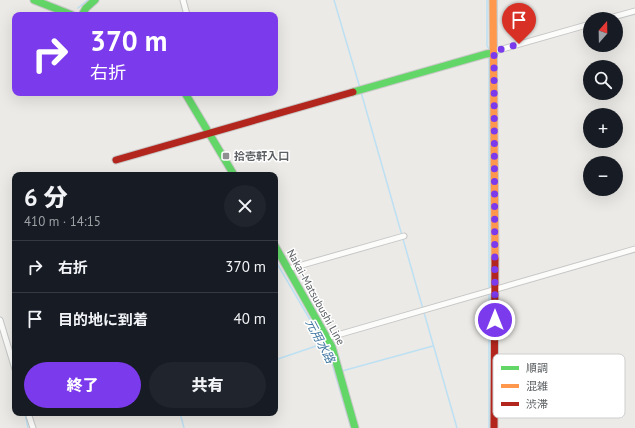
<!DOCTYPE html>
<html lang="ja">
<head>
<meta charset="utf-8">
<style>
  body { margin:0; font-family:"PT Sans","Noto Sans JP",sans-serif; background:#20242c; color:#f1f3f6; height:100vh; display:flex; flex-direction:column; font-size:15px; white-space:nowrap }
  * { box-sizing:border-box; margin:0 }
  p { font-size:13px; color:#9ea1a6 }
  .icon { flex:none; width:22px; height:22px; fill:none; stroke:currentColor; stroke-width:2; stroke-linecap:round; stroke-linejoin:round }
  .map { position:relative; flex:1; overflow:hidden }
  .panel { position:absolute; left:12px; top:172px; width:266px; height:244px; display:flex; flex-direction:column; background:#171b24; border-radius:8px; box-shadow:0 4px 16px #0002 }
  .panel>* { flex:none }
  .guide { position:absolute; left:12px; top:12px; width:266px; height:84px; border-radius:8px; box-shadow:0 4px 16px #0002; background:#7c3aed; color:#fff; overflow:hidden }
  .needle { width:26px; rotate:20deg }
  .fabs { position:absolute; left:583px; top:12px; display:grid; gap:8px }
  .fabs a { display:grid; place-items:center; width:40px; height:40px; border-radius:50%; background:#171b24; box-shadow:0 4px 16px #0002; font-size:20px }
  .pin { position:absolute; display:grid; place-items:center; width:34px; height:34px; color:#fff; margin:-41px -17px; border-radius:50% 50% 50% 0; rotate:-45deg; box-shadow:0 0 4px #0007 }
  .pin .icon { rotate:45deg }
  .me { position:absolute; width:44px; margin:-22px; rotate:0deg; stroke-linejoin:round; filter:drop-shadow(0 0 3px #0008) }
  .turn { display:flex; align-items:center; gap:14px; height:84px; padding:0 12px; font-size:18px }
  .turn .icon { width:52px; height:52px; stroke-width:2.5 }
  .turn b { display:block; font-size:28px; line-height:34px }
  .round { display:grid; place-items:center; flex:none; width:42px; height:42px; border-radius:21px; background:#20242c }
  .headline { display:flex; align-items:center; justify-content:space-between; height:68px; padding:0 12px }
  h1 { font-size:24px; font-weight:800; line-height:30px }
  .action { display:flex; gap:8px; margin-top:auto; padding:8px 12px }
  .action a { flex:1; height:46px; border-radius:24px; background:#7c3aed; color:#fff; font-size:16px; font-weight:800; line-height:46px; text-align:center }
  .action a+a { background:#20242c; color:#f1f3f6 }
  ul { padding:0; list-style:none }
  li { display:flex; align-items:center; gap:12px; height:52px; padding:0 12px; border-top:1px solid #363941 }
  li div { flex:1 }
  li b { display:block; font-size:15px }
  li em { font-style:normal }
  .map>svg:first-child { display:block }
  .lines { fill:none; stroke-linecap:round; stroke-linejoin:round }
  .stream { stroke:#bde0f3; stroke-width:1.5 }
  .street-casing { stroke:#c5c6c6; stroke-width:7 }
  .fast-casing { stroke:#c8c8c7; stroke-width:9 }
  .slow-casing { stroke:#c8c8c7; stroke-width:9 }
  .jam-casing { stroke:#c8c8c7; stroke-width:9 }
  .street { stroke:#fcfcfb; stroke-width:5 }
  .fast { stroke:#63d668; stroke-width:7 }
  .slow { stroke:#ff974d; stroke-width:7 }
  .jam { stroke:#b3261e; stroke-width:7 }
  .route { stroke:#7c3aed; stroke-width:7; stroke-dasharray:0 12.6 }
  .poi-dot { fill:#8e9091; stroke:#fff; stroke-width:1.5 }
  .labels { text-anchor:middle; stroke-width:3; stroke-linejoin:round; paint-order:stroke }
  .poi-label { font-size:11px; font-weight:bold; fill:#5c6063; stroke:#fff; text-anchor:start }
  .street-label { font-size:11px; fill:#5c6063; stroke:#fff }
  .water-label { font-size:12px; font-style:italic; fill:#4479a1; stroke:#fff }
  .key { fill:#fff; stroke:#cecfd0; stroke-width:1 }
  .key-label { font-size:11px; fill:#5c6063 }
</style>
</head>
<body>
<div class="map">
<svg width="635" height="428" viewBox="0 0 635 428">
  <rect width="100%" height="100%" fill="#ebeae6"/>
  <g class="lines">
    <g class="stream">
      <polyline points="334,0 360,88"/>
      <polyline points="487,0 487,46 489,49"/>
      <polyline points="78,8 88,0"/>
      <polyline points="497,30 497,0"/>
      <polyline points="361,92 457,428"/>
      <polyline points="275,260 319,335 331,360 351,428"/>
      <polyline points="275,360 322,344"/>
      <polyline points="342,371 433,346"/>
      <polyline points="25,413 28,428"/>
      <polyline points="180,413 184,428"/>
      <polyline points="489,428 489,56"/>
    </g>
    <defs>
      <g id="street">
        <polyline points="183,0 187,15"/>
        <polyline points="606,19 635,11"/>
        <polyline points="494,50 499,50 590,24"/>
        <polyline points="288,269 404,236"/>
        <polyline points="0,320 15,369"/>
        <polyline points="327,338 635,249"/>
        <polyline points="28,413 33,428"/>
      </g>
      <g id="fast">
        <polyline points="34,0 72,15"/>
        <polyline points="82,15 86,8 95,0"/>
        <polyline points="353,92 486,54 494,53"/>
        <polyline points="185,93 234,175"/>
        <polyline points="275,246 332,347 355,428"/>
      </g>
      <polyline id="slow" points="493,0 495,259"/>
      <g id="jam">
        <polyline points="116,160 353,92"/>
        <polyline points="494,428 495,259"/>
      </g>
    </defs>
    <use href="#street" class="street-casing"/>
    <use href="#fast" class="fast-casing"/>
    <use href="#slow" class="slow-casing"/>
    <use href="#jam" class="jam-casing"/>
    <use href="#street" class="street"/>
    <use href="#fast" class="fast"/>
    <use href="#slow" class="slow"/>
    <use href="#jam" class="jam"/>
  </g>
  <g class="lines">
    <polyline class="route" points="495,320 494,50 499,50 519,44"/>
  </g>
  <rect class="poi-dot" x="222" y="152" width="8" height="8" rx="2"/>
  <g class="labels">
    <g class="poi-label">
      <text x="234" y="160">拾壱軒入口</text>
    </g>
    <g class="street-label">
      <text transform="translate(316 297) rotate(61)" y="4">Nakai-Matsubushi Line</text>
    </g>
    <g class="water-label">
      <text transform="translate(320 341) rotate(62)" y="4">元用水路</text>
    </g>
  </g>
  <rect x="493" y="354" width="132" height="64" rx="6" class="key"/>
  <rect x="501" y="366" width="18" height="4" fill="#63d668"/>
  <rect x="501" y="384" width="18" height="4" fill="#ff974d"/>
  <rect x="501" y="402" width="18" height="4" fill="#b3261e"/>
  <g class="key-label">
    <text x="526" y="372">順調</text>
    <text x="526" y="390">混雑</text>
    <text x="526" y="408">渋滞</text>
  </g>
</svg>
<div class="fabs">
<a><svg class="needle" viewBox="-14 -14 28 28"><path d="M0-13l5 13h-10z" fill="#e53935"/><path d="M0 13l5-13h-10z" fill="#9ea1a6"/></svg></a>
<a><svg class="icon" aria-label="search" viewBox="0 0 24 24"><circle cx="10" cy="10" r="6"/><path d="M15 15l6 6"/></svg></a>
<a>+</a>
<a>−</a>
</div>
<div class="pin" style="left:519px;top:44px;background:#d93025"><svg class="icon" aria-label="arrive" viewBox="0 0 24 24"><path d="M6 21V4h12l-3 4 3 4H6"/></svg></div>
<svg class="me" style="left:495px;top:320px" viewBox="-20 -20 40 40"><circle r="17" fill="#7c3aed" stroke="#fff" stroke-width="3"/><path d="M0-11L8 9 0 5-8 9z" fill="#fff"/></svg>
<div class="guide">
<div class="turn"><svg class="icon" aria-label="right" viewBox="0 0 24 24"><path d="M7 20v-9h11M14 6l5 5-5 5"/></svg><div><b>370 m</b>右折</div></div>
</div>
<section class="panel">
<div class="headline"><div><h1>6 分</h1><p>410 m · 14:15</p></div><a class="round"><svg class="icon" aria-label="close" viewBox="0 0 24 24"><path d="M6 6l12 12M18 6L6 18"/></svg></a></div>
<ul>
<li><svg class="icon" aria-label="right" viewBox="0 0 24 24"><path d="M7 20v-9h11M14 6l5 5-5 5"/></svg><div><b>右折</b></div><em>370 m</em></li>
<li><svg class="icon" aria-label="arrive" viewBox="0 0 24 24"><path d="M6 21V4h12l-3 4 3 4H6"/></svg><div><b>目的地に到着</b></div><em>40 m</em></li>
</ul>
<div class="action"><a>終了</a><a>共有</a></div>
</section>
</div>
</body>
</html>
